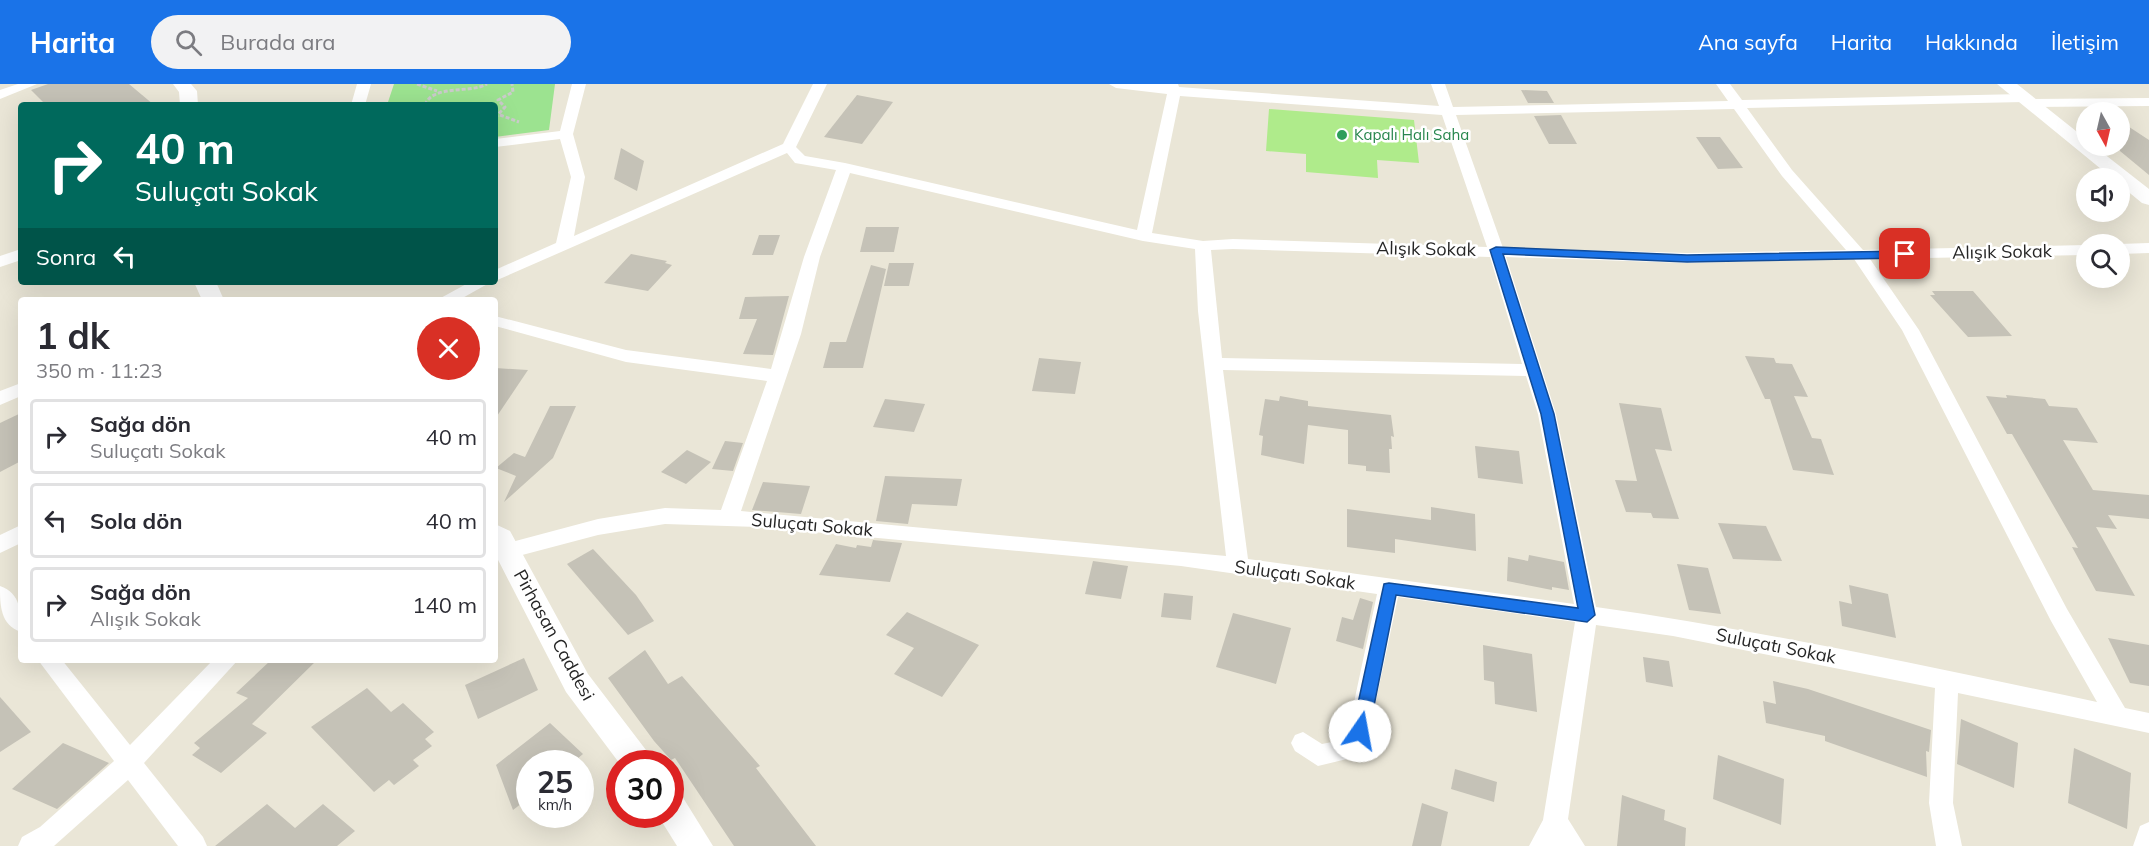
<!DOCTYPE html>
<html lang="tr">
<head>
<meta charset="utf-8">
<style>
  body { margin:0; font-family:Mulish,sans-serif; background:#f2f2f3; color:#2b2b33; height:100vh; display:flex; flex-direction:column; font-size:22px; white-space:nowrap }
  * { box-sizing:border-box; margin:0 }
  p { font-size:20px; color:#7c7c81 }
  .icon { flex:none; width:33px; height:33px; fill:none; stroke:currentColor; stroke-width:2; stroke-linecap:round; stroke-linejoin:round }
  .map { position:relative; flex:1; overflow:hidden }
  .panel { position:absolute; left:18px; top:213px; width:480px; height:366px; display:flex; flex-direction:column; background:#fff; border-radius:6px; box-shadow:0 6px 24px #0002 }
  .panel>* { flex:none }
  .guide { position:absolute; left:18px; top:18px; width:480px; height:183px; border-radius:6px; box-shadow:0 6px 24px #0002; background:#00695c; color:#fff; overflow:hidden }
  .needle { width:39px; rotate:172deg }
  .fabs { position:absolute; left:2076px; top:18px; display:grid; gap:12px }
  .fabs a { display:grid; place-items:center; width:54px; height:54px; border-radius:50%; background:#fff; box-shadow:0 6px 24px #0002; font-size:30px }
  .speed { position:absolute; left:516px; top:666px; display:flex; gap:12px; font-size:30px; font-weight:700; text-align:center }
  .speed>* { display:grid; place-content:center; width:78px; height:78px; border-radius:50%; background:#fff; box-shadow:0 6px 24px #0002; line-height:1 }
  .speed small { font-size:15px; font-weight:400 }
  .speed .limit { border:9px solid #d22; background:#fff; color:#111 }
  .pin { position:absolute; display:grid; place-items:center; width:51px; height:51px; color:#fff; margin:-26px; border-radius:12px; box-shadow:0 3px 9px #0006 }
  .me { position:absolute; width:66px; margin:-33px; rotate:12deg; stroke-linejoin:round; filter:drop-shadow(0 0 4px #0008) }
  .turn { display:flex; align-items:center; gap:21px; height:126px; padding:0 18px; font-size:27px }
  .turn .icon { width:78px; height:78px; stroke-width:2.5 }
  .turn b { display:block; font-size:42px; line-height:51px }
  .then { display:flex; align-items:center; height:57px; padding:0 18px; background:#0003; gap:12px; font-size:22px }
  .round { display:grid; place-items:center; flex:none; width:63px; height:63px; border-radius:32px; background:#f2f2f3 }
  .overview { display:flex; align-items:center; justify-content:space-between; height:102px; padding:0 18px }
  h1 { font-size:36px; font-weight:700; line-height:45px }
  ul { padding:0; list-style:none }
  li { display:flex; align-items:center; gap:18px; height:75px; margin:0 12px 9px; padding:0 6px; border:3px solid #e1e1e2; border-radius:6px }
  li div { flex:1 }
  li b { display:block; font-size:22px }
  li em { font-style:normal }
  header { display:flex; align-items:center; gap:36px; box-sizing:border-box; height:84px; padding:0 30px; background:#1a73e8; color:#fff }
  header strong { font-size:28px }
  nav { display:flex; gap:33px; margin-inline-start:auto; font-size:21px }
  .search { width:420px; height:54px; background:#f2f2f3; display:flex; align-items:center; gap:15px; box-sizing:border-box; padding:0 21px; border-radius:33px; color:#7c7c81; font-size:22px }
  .map>svg:first-child { display:block }
  .green { fill:#9ce390 }
  .pitch { fill:#afeb8b }
  .building { fill:#c5c2b7 }
  .lines { fill:none; stroke-linecap:round; stroke-linejoin:round }
  .path { stroke:#cbcbcb; stroke-width:3; stroke-dasharray:4 2; stroke-linecap:butt }
  .minor { fill:#fff; fill-rule:evenodd }
  .tertiary { fill:#fff; fill-rule:evenodd }
  .route { fill:#1a73e8; stroke:#114b97; stroke-width:1.5 }
  .leisure-dot { fill:#2e9e5b; stroke:#fff; stroke-width:2 }
  .labels { text-anchor:middle; stroke-width:5; stroke-linejoin:round; paint-order:stroke }
  .far-leisure-label { font-size:15px; fill:#27864d; stroke:#fff; text-anchor:start }
  .street-label { font-size:18px; fill:#262626; stroke:#fff }
</style>
</head>
<body>
<header>
<strong>Harita</strong>
<div class="search"><svg class="icon" aria-label="search" viewBox="0 0 24 24"><circle cx="10" cy="10" r="6"/><path d="M15 15l6 6"/></svg>Burada ara</div>
<nav><a>Ana sayfa</a><a>Harita</a><a>Hakkında</a><a>İletişim</a></nav>
</header>
<div class="map">
<svg width="2149" height="762" viewBox="0 0 2149 762">
  <rect width="100%" height="100%" fill="#eae6d7"/>
  <polygon class="green" points="394,0 555,0 549,46 495,53 495,21 387,21"/>
  <polygon class="pitch" points="1269,25 1414,36 1419,79 1377,76 1378,94 1306,88 1306,70 1266,67"/>
  <g class="building">
    <polygon points="48,0 129,0 154,21 46,21 31,6"/>
    <polygon points="1521,6 1547,7 1554,19 1528,19"/>
    <polygon points="857,11 893,18 862,60 824,53"/>
    <polygon points="1561,31 1577,60 1549,60 1534,32"/>
    <polygon points="2120,37 2149,56 2149,91 2120,67"/>
    <polygon points="1696,53 1720,53 1743,84 1718,85"/>
    <polygon points="621,64 644,77 637,107 614,95"/>
    <polygon points="866,143 899,143 894,168 860,168"/>
    <polygon points="759,151 780,151 773,171 752,171"/>
    <polygon points="631,170 667,177 665,179 672,181 648,207 604,199"/>
    <polygon points="889,179 914,179 909,202 884,202"/>
    <polygon points="871,181 886,185 863,284 823,284 830,258 846,258"/>
    <polygon points="1932,207 1973,207 2012,252 1968,253 1930,211 1935,211"/>
    <polygon points="789,212 773,271 743,270 757,235 739,235 745,213"/>
    <polygon points="1745,272 1774,274 1776,279 1792,280 1808,313 1794,312 1812,354 1821,355 1834,391 1793,386 1770,315 1765,315"/>
    <polygon points="1039,274 1081,278 1075,310 1032,307"/>
    <polygon points="495,284 528,286 495,335"/>
    <polygon points="2006,311 2045,315 2049,322 2077,324 2098,359 2063,356 2093,406 2149,411 2149,435 2108,431 2117,445 2096,443 2135,512 2096,507 2072,463 2078,464 2012,350 2007,350 1986,312 2007,314"/>
    <polygon points="1280,312 1308,317 1308,322 1391,331 1394,353 1391,352 1392,365 1389,365 1390,389 1366,387 1366,382 1348,380 1348,346 1308,341 1304,380 1261,371 1263,352 1259,351 1265,315 1279,317"/>
    <polygon points="885,315 925,320 914,348 873,343"/>
    <polygon points="1619,319 1661,324 1672,367 1655,365 1679,435 1653,434 1651,429 1626,428 1615,396 1637,397"/>
    <polygon points="550,322 576,322 553,374 504,418 516,392 496,384 514,369 525,373"/>
    <polygon points="21,329 21,377 0,388 0,339"/>
    <polygon points="725,357 743,359 733,387 712,385"/>
    <polygon points="1475,362 1519,367 1523,400 1478,394"/>
    <polygon points="687,366 711,378 686,400 661,388"/>
    <polygon points="885,392 962,395 957,422 912,420 908,440 876,437"/>
    <polygon points="763,398 810,402 801,430 752,426"/>
    <polygon points="1431,423 1475,430 1476,467 1395,455 1395,469 1347,463 1347,425 1431,436"/>
    <polygon points="1718,439 1766,442 1782,477 1733,475"/>
    <polygon points="873,456 902,459 890,498 819,491 836,460 856,464 857,461 871,463"/>
    <polygon points="593,465 636,511 654,537 628,551 567,480"/>
    <polygon points="1529,471 1564,478 1569,506 1552,503 1552,506 1507,497 1508,473 1528,477"/>
    <polygon points="1093,477 1128,482 1121,515 1085,510"/>
    <polygon points="1677,480 1708,484 1721,530 1689,526"/>
    <polygon points="1849,501 1888,510 1896,554 1842,542 1839,517 1852,520"/>
    <polygon points="1164,509 1193,512 1191,536 1161,533"/>
    <polygon points="1360,514 1373,518 1363,565 1336,557 1342,533 1353,536"/>
    <polygon points="907,528 979,561 942,613 894,590 914,564 886,551"/>
    <polygon points="1233,529 1291,544 1276,600 1216,583"/>
    <polygon points="2108,554 2149,561 2149,602 2130,599"/>
    <polygon points="1483,561 1532,570 1537,628 1495,620 1494,598 1484,596"/>
    <polygon points="645,566 668,600 682,592 760,682 756,684 816,762 734,762 675,674 671,676 654,657 608,594"/>
    <polygon points="1643,573 1669,577 1673,603 1646,598"/>
    <polygon points="524,574 538,606 478,635 465,601"/>
    <polygon points="271,576 317,576 252,640 267,649 221,689 192,671 200,664 194,659 248,614 236,609"/>
    <polygon points="1773,597 1808,605 1931,646 1929,668 1926,667 1927,693 1825,657 1825,652 1766,639 1763,617 1776,620"/>
    <polygon points="367,604 391,628 403,619 434,648 425,655 432,662 413,676 419,682 394,701 389,696 374,708 311,643"/>
    <polygon points="0,613 31,648 0,668"/>
    <polygon points="1961,635 2018,659 2014,704 1957,680"/>
    <polygon points="550,639 583,670 571,680 530,680 530,713 513,726 496,681"/>
    <polygon points="63,659 109,679 57,725 12,705"/>
    <polygon points="2074,664 2131,689 2127,745 2068,719"/>
    <polygon points="1718,671 1784,695 1781,741 1713,715"/>
    <polygon points="1455,685 1497,698 1494,718 1451,705"/>
    <polygon points="1622,711 1665,726 1664,736 1686,744 1685,762 1617,762"/>
    <polygon points="1422,719 1448,728 1441,762 1412,762"/>
    <polygon points="267,720 295,744 323,720 355,747 337,762 215,762"/>
  </g>
  <g class="lines">
    <g class="path">
      <polyline points="417,0 437,7"/>
      <path d="M425,21c8,-21 44,-11 62,-21"/>
      <polyline points="500,31 519,38"/>
      <polyline points="495,34 505,23 498,16 513,8 512,0"/>
    </g>
    <g class="minor">
      <polygon points="18,0 37,0 0,15 0,6"/>
      <polygon points="357,0 371,0 365,21 351,21"/>
      <path d="M572,0h14l-13,50 12,43 -11,59 209,-92 30,-60h14l-31,63 9,9 40,7 292,67 30,-136 -51,-6 -7,-4h69l1,3 260,19 -8,-22h14l8,23 275,-6 -12,-17h14l12,16 281,-6 5,1 1,4 120,-1v8l-119,1 -5,-1 -1,-4 -277,6 45,62 71,80 223,-5v10l-216,4 49,71 148,279 58,99 24,5v20l-191,-40 -5,110 9,43h-26l-7,-43 6,-115 -262,-52 -77,-11 -28,194 17,27h-56l14,-26 32,-198 -177,-25 -30,141 -21,21 -29,7 -23,-15 -4,-8 4,-8 8,-3 19,12 10,-2 17,-16 28,-132 -196,-28 -423,-39 -93,-3 -67,11 -91,24 -7,-2 -3,-6 3,-6 98,-26 67,-11 56,2 46,-129 -141,-19 -131,-36v-10l131,34 145,19 33,-112 32,-87 -41,-7 -8,-10 -292,128v-11l61,-27 15,-66 -11,-38 -65,8v-8l65,-8zM1180,12l262,19 45,132 -254,-8 -30,2 -51,-8zM1734,25l48,67 64,74 -159,3 -184,-5 -47,-133zM850,89l293,68 52,8 3,62 28,245 -485,-45 60,-177 19,-77zM1233,165l257,8 32,107 -300,-6 -11,-108zM1506,173l181,6 167,-4 48,71 149,291 46,81c-167,-35 -332,-71 -501,-95l-40,-193zM1223,286l303,6 12,38 36,190 -326,-45z"/>
      <polygon points="2149,159 2149,169 2120,170 2119,160"/>
      <polygon points="21,165 21,176 0,183 0,172"/>
      <polygon points="470,198 491,198 459,216 437,216"/>
      <polygon points="21,299 21,312 0,321 0,307"/>
      <polygon points="21,441 21,459 0,469 0,451"/>
      <path d="M0,502c21,7 21,27 21,46 -21,-7 -21,-27 -21,-46z"/>
      <polygon points="38,576 62,576 130,661 213,576 238,576 144,679 203,753 207,762 178,762 128,696 54,762 18,762 22,753 40,743 114,677"/>
      <polygon points="2149,738 2149,762 2133,762 2140,742"/>
    </g>
    <g class="tertiary">
      <polygon points="173,0 191,0 197,7 198,21 180,21 179,8"/>
      <polygon points="1997,0 2017,0 2086,55 2086,62 2094,62 2149,105 2149,121 2142,119 2120,101 2120,94 2112,94"/>
      <polygon points="194,198 216,198 224,216 202,216"/>
      <polygon points="495,440 510,447 588,590 649,670 654,680 620,680 566,608 495,470"/>
      <polygon points="670,708 682,712 713,762 677,762 657,730 670,730"/>
    </g>
  </g>
  <polygon class="route" points="1496,163 1687,171 1905,167 1911,170 1905,174 1687,178 1503,170 1554,330 1595,531 1587,538 1396,511 1369,647 1366,652 1360,655 1354,652 1352,647 1384,500 1389,499 1578,524 1541,330 1490,166"/>
  <circle class="leisure-dot" cx="1342" cy="51" r="6"/>
  <g class="labels">
    <g class="far-leisure-label">
      <text x="1354" y="56">Kapalı Halı Saha</text>
    </g>
    <g class="street-label">
      <text transform="translate(1426 165) rotate(1)" y="6">Alışık Sokak</text>
      <text transform="translate(2002 168) rotate(-1)" y="6">Alışık Sokak</text>
      <text transform="translate(812 441) rotate(5)" y="6">Suluçatı Sokak</text>
      <text transform="translate(1295 491) rotate(8)" y="6">Suluçatı Sokak</text>
      <text transform="translate(554 551) rotate(61)" y="6">Pirhasan Caddesi</text>
      <text transform="translate(1776 562) rotate(11)" y="6">Suluçatı Sokak</text>
    </g>
  </g>
</svg>
<div class="fabs">
<a><svg class="needle" viewBox="-14 -14 28 28"><path d="M0-13l5 13h-10z" fill="#e53935"/><path d="M0 13l5-13h-10z" fill="#7c7c81"/></svg></a>
<a><svg class="icon" aria-label="sound" viewBox="0 0 24 24"><path d="M4 9h4l5-4v14l-5-4H4zM17 9q2 3 0 6"/></svg></a>
<a><svg class="icon" aria-label="search" viewBox="0 0 24 24"><circle cx="10" cy="10" r="6"/><path d="M15 15l6 6"/></svg></a>
</div>
<div class="speed"><div>25<small>km/h</small></div><div class="limit">30</div></div>
<div class="pin" style="left:1905px;top:170px;background:#d93025"><svg class="icon" aria-label="arrive" viewBox="0 0 24 24"><path d="M6 21V4h12l-3 4 3 4H6"/></svg></div>
<svg class="me" style="left:1360px;top:647px" viewBox="-20 -20 40 40"><circle r="19" fill="#fff"/><path d="M0-13L10 11 0 6-10 11z" fill="#1a73e8"/></svg>
<div class="guide">
<div class="turn"><svg class="icon" aria-label="right" viewBox="0 0 24 24"><path d="M7 20v-9h11M14 6l5 5-5 5"/></svg><div><b>40 m</b>Suluçatı Sokak</div></div>
<div class="then">Sonra<svg class="icon" aria-label="left" viewBox="0 0 24 24"><path d="M17 20v-9H6M10 6l-5 5 5 5"/></svg></div>
</div>
<section class="panel">
<div class="overview"><div><h1>1 dk</h1><p>350 m · 11:23</p></div><a class="round" style="background:#d93025;color:#fff"><svg class="icon" aria-label="close" viewBox="0 0 24 24"><path d="M6 6l12 12M18 6L6 18"/></svg></a></div>
<ul>
<li><svg class="icon" aria-label="right" viewBox="0 0 24 24"><path d="M7 20v-9h11M14 6l5 5-5 5"/></svg><div><b>Sağa dön</b><p>Suluçatı Sokak</p></div><em>40 m</em></li>
<li><svg class="icon" aria-label="left" viewBox="0 0 24 24"><path d="M17 20v-9H6M10 6l-5 5 5 5"/></svg><div><b>Sola dön</b></div><em>40 m</em></li>
<li><svg class="icon" aria-label="right" viewBox="0 0 24 24"><path d="M7 20v-9h11M14 6l5 5-5 5"/></svg><div><b>Sağa dön</b><p>Alışık Sokak</p></div><em>140 m</em></li>
</ul>
</section>
</div>
</body>
</html>
